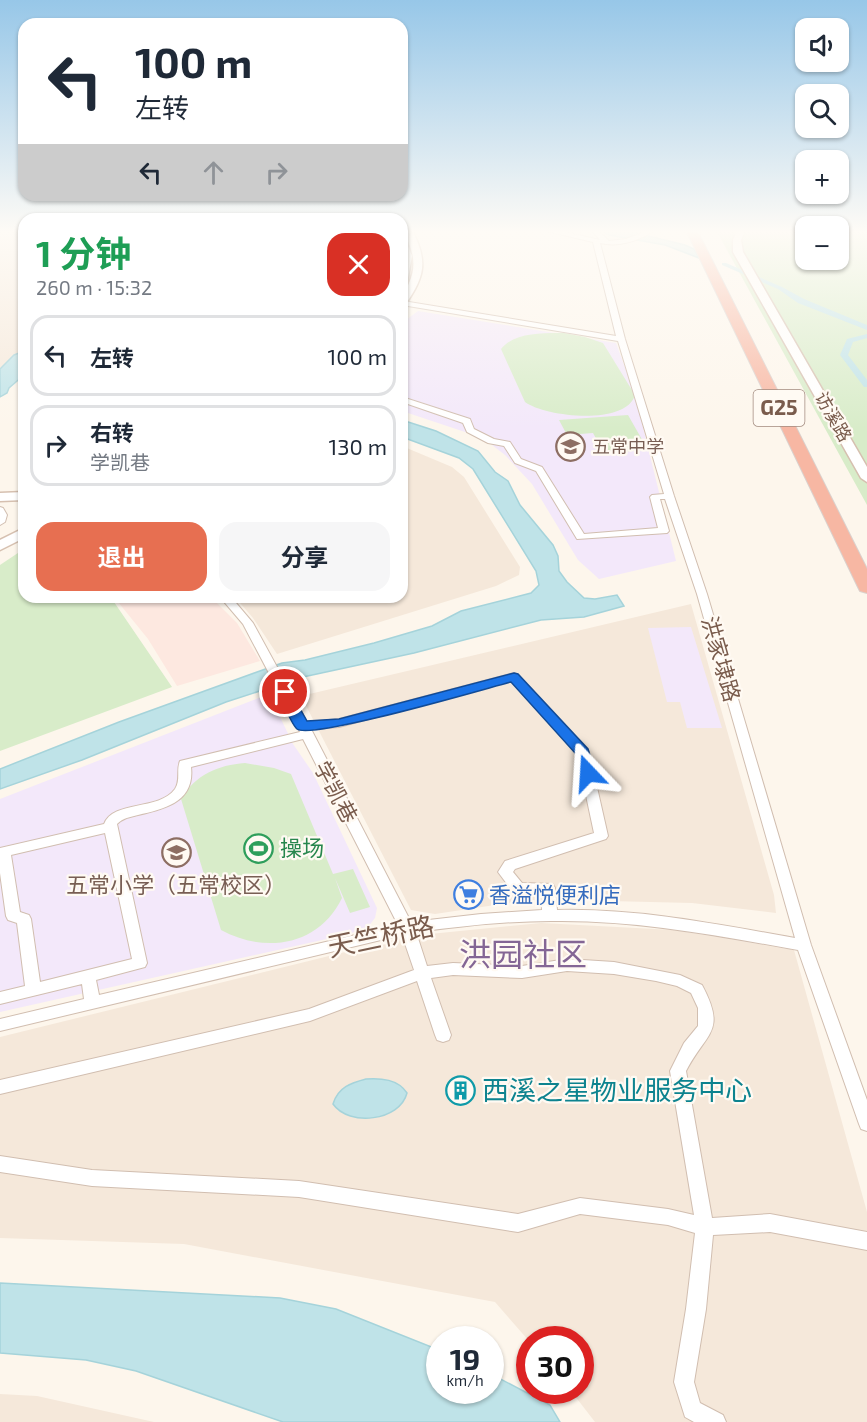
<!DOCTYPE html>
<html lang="zh">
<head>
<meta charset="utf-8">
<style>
  body { margin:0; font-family:"Exo 2","Noto Sans SC",sans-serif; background:#f6f6f7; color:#1f2937; height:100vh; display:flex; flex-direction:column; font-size:22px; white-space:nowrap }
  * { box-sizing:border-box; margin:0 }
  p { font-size:20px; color:#747a83 }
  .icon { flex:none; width:33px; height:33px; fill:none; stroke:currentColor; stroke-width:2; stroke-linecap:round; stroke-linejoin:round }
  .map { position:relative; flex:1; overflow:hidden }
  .side { position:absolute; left:18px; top:213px; width:390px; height:390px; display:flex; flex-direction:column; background:#fff; border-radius:18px; box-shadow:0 2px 4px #0004 }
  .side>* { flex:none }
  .guide { position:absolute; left:18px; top:18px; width:390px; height:183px; border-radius:18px; box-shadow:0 2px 4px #0004; background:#fff; color:#1f2937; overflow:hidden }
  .fabs { position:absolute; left:795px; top:18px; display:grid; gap:12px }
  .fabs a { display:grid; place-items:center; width:54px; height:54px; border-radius:12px; background:#fff; box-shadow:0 2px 4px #0004; font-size:30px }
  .speed { position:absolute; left:426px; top:1326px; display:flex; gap:12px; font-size:30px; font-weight:700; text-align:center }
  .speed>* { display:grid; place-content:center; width:78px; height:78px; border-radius:50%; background:#fff; box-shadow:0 2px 4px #0004; line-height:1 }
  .speed small { font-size:15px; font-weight:400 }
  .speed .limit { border:9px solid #d22; background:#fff; color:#111 }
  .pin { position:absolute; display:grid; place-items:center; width:51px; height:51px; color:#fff; margin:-26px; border:3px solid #fff; border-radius:50%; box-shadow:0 2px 6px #0007 }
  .me { position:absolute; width:66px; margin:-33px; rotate:340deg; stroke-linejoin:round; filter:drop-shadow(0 0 4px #0008) }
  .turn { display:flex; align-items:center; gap:21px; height:126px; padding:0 18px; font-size:27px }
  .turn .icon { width:78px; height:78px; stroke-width:2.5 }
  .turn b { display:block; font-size:42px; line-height:51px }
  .lanes { display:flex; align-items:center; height:57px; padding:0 18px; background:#0003; justify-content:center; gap:30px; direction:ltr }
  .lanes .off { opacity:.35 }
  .round { display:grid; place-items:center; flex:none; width:63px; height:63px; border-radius:18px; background:#f6f6f7 }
  .headline { display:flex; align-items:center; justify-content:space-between; height:102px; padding:0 18px }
  h1 { font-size:36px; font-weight:700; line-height:45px; color:#1e9e55 }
  .action { display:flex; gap:12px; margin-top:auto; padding:12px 18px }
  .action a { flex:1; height:69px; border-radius:18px; background:#e76f51; color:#fff; font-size:24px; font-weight:700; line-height:69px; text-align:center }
  .action a+a { background:#f6f6f7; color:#1f2937 }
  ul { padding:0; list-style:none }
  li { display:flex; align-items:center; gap:18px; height:81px; margin:0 12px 9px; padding:0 6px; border:3px solid #e0e1e3; border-radius:18px }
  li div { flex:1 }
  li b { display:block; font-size:22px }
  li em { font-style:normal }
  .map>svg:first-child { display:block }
  .residential { fill:#f5e8da }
  .commercial { fill:#fde8e0 }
  .education { fill:#f3e8fa }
  .green { fill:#d8ecc9 }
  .water { fill:#bfe3e8; stroke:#a5d3da; stroke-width:1.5 }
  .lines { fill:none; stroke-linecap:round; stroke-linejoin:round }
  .canal { fill:#bfe3e8; fill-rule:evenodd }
  .street-casing { stroke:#d1beb0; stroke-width:2 }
  .secondary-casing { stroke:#d6c0b0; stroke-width:3 }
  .highway-casing { stroke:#dad1cd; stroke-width:2 }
  .street { fill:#fff; fill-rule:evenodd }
  .secondary { fill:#fff; fill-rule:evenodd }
  .highway { fill:#f7b7a3; fill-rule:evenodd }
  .route { fill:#1a73e8; stroke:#114b97; stroke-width:1.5 }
  .labels { text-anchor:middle; stroke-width:4.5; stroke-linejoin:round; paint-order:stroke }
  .far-street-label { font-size:18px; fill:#7a5c4d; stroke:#fffaf3 }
  .far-education-label { font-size:18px; fill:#785e54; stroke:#fffaf3; text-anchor:start }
  .shield { fill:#fffaf3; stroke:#a28b7f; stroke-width:1.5 }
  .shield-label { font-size:21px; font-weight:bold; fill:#7a5c4d }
  .street-label { font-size:22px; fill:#7a5c4d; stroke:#fffaf3 }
  .leisure-label { font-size:22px; fill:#27864d; stroke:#fffaf3; text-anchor:start }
  .education-label { font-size:22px; fill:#785e54; stroke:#fffaf3 }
  .shop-label { font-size:22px; fill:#366cbe; stroke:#fffaf3; text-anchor:start }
  .near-street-label { font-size:27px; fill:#7a5c4d; stroke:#fffaf3 }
  .near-culture-label { font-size:27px; fill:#0d838f; stroke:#fffaf3; text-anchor:start }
  .near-quarter-label { font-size:32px; fill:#846695; stroke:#fffaf3 }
</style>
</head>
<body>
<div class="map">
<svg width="867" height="1422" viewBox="0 0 867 1422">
  <rect width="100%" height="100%" fill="#fdf6ec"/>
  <g class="residential">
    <polygon points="0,230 24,230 24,359 0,384"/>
    <polygon points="402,446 452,467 464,477 520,567 519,575 496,586 277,654 253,618 235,597 402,597"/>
    <polygon points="691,604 774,895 776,913 692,903 567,900 528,900 435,914 411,910 301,696"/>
    <polygon points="541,923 674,930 794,950 867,1212 867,1422 595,1422 571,1391 580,1390 580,1340 529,1341 495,1302 184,1244 0,1238 0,1037 410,936"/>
    <polygon points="0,1394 37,1396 154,1422 0,1422"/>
  </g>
  <polygon class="commercial" points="114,597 211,597 237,623 260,661 177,686 148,639"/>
  <g class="education">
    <polygon points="418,311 616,343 635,395 676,561 599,579 578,560 532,484 505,455 483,438 402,411 402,323"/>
    <polygon points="691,627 722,728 687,728 680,702 667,702 648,628"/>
    <polygon points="269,694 293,744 313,773 377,908 375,918 368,927 349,934 0,1012 0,799"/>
  </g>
  <g class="green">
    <polygon points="716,230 805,230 806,260 838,260 839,230 867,230 867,505"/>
    <path d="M564,333l21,4 18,6 32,52c-9,31 -90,22 -110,7l-24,-53c14,-17 42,-16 63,-16z"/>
    <polygon points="628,415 648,450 604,453 593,433 567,435 559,420"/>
    <polygon points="24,549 24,597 108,597 114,602 172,687 0,751 0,565"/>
    <path d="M245,763l29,5 17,6 42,100 20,-5 17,38 -20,6 -15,-35 7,20c-23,48 -77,56 -121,32l-40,-131c14,-24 37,-34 64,-36z"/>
  </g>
  <g class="water">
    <polygon points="600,230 624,230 685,245 694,249 699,258 665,245 609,235"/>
    <polygon points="24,351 24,375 9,388 7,393 0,397 0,369 14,355"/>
    <polygon points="402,420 436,431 478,451 495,472 508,481 520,505 553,545 558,556 559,571 567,582 584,598 595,599 617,595 624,606 584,617 541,620 414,653 303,677 226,702 82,760 0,789 0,769 119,722 282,663 305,660 374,643 432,626 461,611 531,593 539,585 536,571 473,469 459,458 402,437"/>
    <path d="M366,1079c15,-1 32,0 41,14 -7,28 -58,34 -74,11 5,-17 18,-21 33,-25z"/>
    <polygon points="0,1283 280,1298 336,1309 439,1350 440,1390 490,1390 491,1374 550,1405 560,1422 283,1422 136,1371 86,1360 0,1353"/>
  </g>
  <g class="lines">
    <g class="canal">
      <polygon points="722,263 726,263 782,287 804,299 867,325 867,330 798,303 778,289 722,265"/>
      <polygon points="867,334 867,338 853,342 848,355 867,380 867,387 864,387 840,355 847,339"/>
    </g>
    <defs>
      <g id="street">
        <path d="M542,230h14l44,10 -9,-10h7l11,11 17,-2 21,-8 3,2c-14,9 -33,14 -50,10l25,96 49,157 33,98 104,351 56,155v31l-6,-2 -2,-5 -61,-174c-78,-14 -157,-29 -236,-29 -49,-1 -98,5 -146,11l11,34 26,-3 69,3 45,-7 47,3 66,13 22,10c25,47 5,46 -16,86l26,147 58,-4 97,18v18l-97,-18 -57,3 -7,74 -12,73 6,21 23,12 3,7h-32l-9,-5 -11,-35 12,-73 9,-76 -27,-8 -88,-11 -62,18 -219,-35 -207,-11 -92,-14v-16l92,14 207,11 219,33 62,-16 88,11 26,6 -24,-144 14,-28 14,-17v-18l-7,-15 -14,-7 -21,-5 -42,-7 -47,-3 -45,7 -69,-3 -22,3 20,57 -2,5 -6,2 -6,-2 -2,-5 -18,-54 -107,40 -310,73v-14l309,-71 105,-39 -12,-35 -402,96v-12l84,-20 -2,-15 -82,20v-12l25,-6 -8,-63 -9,-3 -2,-4 -6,-43v-25l104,-24c9,-24 55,-13 71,-35 6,-9 1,-19 5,-28l120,-29 -57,-108 -23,-27h11l22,26 54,99 32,-3 175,-46 4,2 71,77 19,84 -2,3 -91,30 -2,3 9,11 31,1 2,4 2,22c79,-2 159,14 238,28l-98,-344 -32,-95h-5l9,32 -2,2 -90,6 -41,-68 -21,-8 -11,-17 -16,-3 -21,-11 -4,-9 -61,-21v-5l68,22 4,10 20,10 16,3 11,17 21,8 42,67 74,-6 -8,-31 2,-2 12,-1 -46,-153 -216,-36 1,-4 213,35 -23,-94zM511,681l66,72 17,80 -89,28 -7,11 15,20 28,1 1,17 -61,4 -70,8 -100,-193 28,-2zM303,739l95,186 -299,70 -3,-15 49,-13 2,-4 -30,-139c6,-6 13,-7 21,-9 28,-6 57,-14 53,-48zM105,833l27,126 -92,23 -9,-63 -2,-4 -9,-3 -9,-57z"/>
        <polygon points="0,507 3,508 7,515 5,522 0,525"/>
      </g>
      <g id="secondary">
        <path d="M403,230h9c16,31 13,47 -7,75l-3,1c0,-10 3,-14 7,-23 9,-19 3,-35 -6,-53z"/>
        <polygon points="737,230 745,230 741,240 743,252 867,467 867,482 861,478 733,252 733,240"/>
        <polygon points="402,238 406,241 412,256 407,283 402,286"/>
        <polygon points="24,492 24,500 0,501 0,493"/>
        <polygon points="24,528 24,538 0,550 0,540"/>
      </g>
      <polygon id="highway" points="686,230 697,230 867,569 867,593 860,591 858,587"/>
    </defs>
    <use href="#street" class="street-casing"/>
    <use href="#secondary" class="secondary-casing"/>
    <use href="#highway" class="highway-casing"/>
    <use href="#street" class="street"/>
    <use href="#secondary" class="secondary"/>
    <use href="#highway" class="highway"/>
  </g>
  <linearGradient id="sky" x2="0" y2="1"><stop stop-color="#97c7e8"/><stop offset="0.54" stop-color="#fefbf6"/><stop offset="1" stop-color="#fefbf6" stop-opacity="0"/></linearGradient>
  <rect width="867" height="429" fill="url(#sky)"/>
  <path class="route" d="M514,673l4,1 70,75 7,24 -2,4h-11l-6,-23 -65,-72c-27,7 -200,58 -214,47 -6,-5 -15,-29 -19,-37l2,-3h9l18,32 32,-2z"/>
  <defs>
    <symbol id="school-ring" viewBox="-11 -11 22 22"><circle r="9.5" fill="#fffaf3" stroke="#8d6e63" stroke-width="1.5"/><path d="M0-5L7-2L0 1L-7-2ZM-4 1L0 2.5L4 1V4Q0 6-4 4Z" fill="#8d6e63"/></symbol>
    <symbol id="stadium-ring" viewBox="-11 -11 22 22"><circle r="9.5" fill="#fffaf3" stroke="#2e9e5b" stroke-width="1.5"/><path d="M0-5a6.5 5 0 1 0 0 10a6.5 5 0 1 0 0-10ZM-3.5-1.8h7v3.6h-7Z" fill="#2e9e5b"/></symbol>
    <symbol id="supermarket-ring" viewBox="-11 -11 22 22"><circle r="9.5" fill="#fffaf3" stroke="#3f7fe0" stroke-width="1.5"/><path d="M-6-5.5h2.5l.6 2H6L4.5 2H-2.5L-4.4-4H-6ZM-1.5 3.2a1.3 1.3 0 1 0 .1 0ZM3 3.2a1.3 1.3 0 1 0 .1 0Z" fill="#3f7fe0"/></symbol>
    <symbol id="building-ring" viewBox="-11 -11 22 22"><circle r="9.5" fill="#fffaf3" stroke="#0f9aa8" stroke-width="1.5"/><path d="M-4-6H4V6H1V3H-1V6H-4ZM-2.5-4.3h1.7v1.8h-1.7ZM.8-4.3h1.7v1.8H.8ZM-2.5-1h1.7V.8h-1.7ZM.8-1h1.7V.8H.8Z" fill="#0f9aa8"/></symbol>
  </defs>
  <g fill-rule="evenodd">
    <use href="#school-ring" x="554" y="430" width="33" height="33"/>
    <use href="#stadium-ring" x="242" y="832" width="33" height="33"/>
    <use href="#school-ring" x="160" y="836" width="33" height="33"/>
    <use href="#supermarket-ring" x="452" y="878" width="33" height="33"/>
    <use href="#building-ring" x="444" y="1074" width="33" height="33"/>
  </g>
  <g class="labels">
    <g class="far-street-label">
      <text transform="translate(833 417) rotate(60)" y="6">访溪路</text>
    </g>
    <g class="far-education-label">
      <text x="592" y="453">五常中学</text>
    </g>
    <rect class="shield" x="753.5" y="390" width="51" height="36" rx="4.5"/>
    <g class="shield-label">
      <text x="779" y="415">G25</text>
    </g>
    <g class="street-label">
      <text transform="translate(721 659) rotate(74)" y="8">洪家埭路</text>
      <text transform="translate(336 792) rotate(62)" y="8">学凯巷</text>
    </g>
    <g class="leisure-label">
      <text x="280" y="856">操场</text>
    </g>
    <g class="education-label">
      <text x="176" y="893">五常小学（五常校区）</text>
    </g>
    <g class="shop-label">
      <text x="489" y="903">香溢悦便利店</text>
    </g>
    <g class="near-street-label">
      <text transform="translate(381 937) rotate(-12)" y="9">天竺桥路</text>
    </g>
    <g class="near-culture-label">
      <text x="482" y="1100">西溪之星物业服务中心</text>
    </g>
    <g class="near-quarter-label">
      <text x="523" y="966">洪园社区</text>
    </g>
  </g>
</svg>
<div class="fabs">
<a><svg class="icon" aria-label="sound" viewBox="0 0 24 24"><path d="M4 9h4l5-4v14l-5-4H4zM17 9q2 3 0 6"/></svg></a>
<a><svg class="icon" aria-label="search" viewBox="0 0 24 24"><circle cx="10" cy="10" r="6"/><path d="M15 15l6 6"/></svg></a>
<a>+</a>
<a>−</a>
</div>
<div class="speed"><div>19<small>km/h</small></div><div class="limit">30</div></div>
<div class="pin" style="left:285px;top:692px;background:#d93025"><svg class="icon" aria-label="arrive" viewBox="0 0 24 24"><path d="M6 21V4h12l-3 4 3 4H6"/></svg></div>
<svg class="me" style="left:588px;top:773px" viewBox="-20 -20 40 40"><path d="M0-17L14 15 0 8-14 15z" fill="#1a73e8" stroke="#fff" stroke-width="4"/></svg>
<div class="guide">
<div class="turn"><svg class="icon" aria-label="left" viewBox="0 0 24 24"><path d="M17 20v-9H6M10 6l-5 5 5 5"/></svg><div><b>100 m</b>左转</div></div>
<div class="lanes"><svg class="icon" aria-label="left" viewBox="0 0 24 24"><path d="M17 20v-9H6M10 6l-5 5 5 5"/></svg><svg class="icon off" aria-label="ahead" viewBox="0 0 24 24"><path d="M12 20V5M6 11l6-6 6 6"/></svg><svg class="icon off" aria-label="right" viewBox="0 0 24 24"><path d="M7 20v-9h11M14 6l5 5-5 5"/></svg></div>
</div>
<section class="side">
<div class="headline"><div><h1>1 分钟</h1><p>260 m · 15:32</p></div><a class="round" style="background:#d93025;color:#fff"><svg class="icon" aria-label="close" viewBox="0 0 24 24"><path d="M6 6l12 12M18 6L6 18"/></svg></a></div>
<ul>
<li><svg class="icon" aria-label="left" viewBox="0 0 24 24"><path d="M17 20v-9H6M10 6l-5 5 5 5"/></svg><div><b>左转</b></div><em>100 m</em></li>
<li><svg class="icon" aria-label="right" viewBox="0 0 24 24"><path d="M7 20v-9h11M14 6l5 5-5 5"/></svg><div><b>右转</b><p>学凯巷</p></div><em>130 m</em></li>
</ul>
<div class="action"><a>退出</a><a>分享</a></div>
</section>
</div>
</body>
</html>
